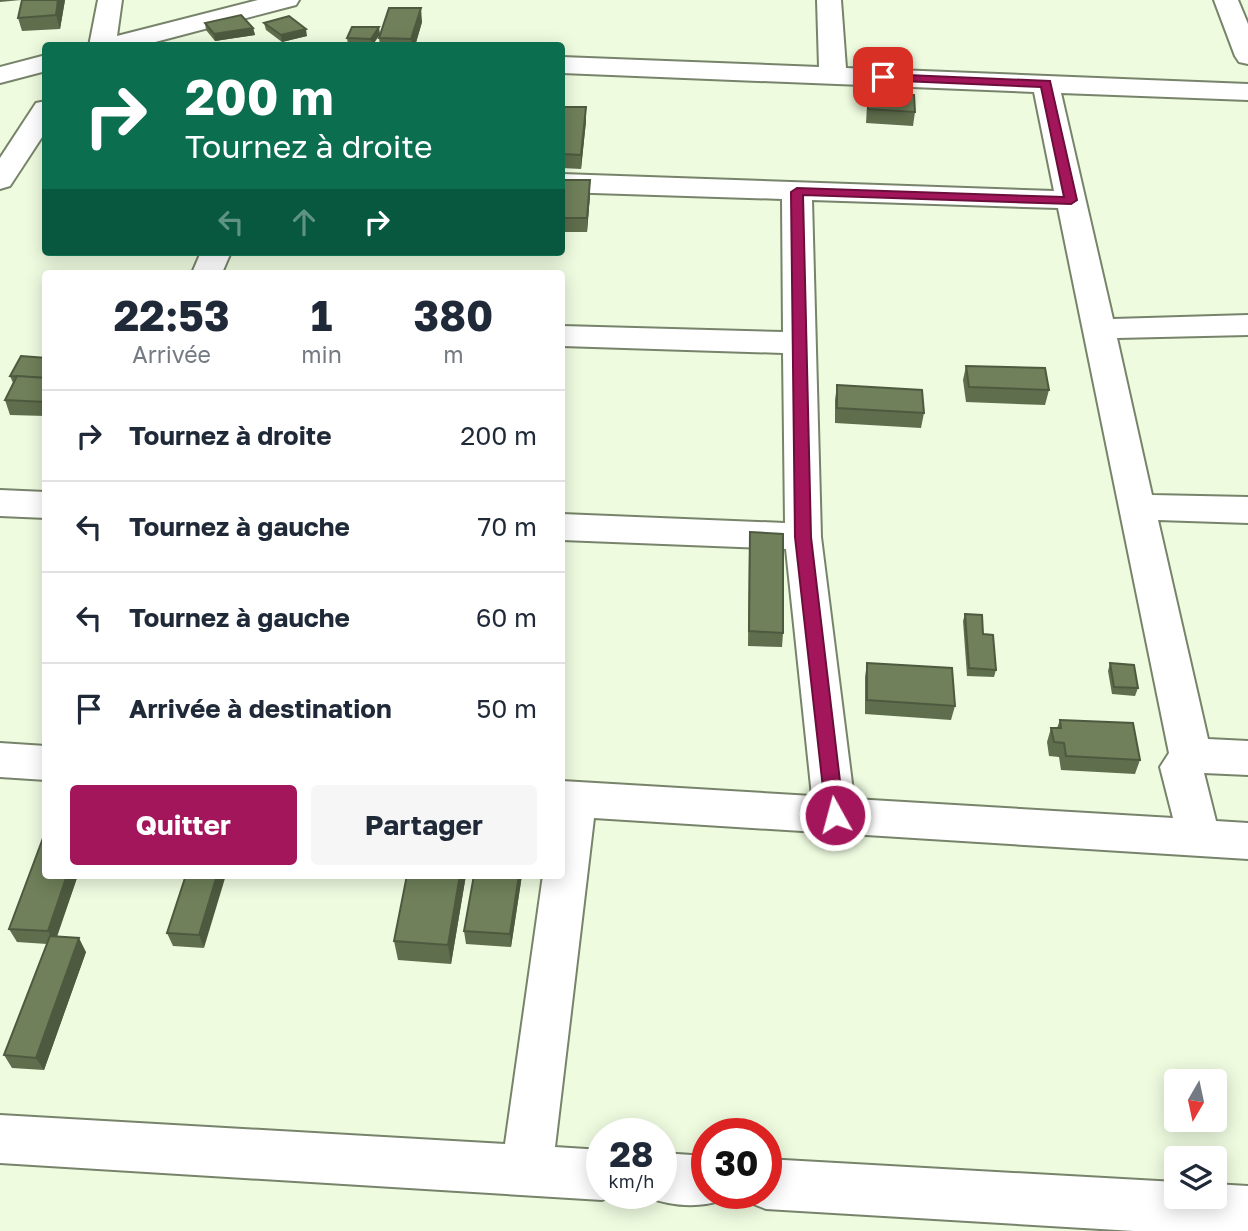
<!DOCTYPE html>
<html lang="fr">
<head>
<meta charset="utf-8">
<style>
  body { margin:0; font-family:"Golos Text",sans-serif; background:#f6f6f7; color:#1f2937; height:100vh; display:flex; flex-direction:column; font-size:26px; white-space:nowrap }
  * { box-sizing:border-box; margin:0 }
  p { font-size:23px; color:#747a83 }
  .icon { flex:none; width:38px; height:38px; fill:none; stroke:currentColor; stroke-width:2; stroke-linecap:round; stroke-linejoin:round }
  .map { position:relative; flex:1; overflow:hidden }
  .side { position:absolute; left:42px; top:270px; width:523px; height:609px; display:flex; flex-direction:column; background:#fff; border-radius:7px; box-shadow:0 4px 18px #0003 }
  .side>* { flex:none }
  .top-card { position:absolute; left:42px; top:42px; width:523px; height:214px; border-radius:7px; box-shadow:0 4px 18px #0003; background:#0b6e4f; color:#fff; overflow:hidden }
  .needle { width:46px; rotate:189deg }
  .fabs { position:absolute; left:1164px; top:1069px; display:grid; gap:14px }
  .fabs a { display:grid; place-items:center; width:63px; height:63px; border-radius:7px; background:#fff; box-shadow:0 4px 18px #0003; font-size:35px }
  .speed { position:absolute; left:586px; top:1118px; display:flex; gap:14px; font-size:35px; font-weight:700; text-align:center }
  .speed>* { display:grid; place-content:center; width:91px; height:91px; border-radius:50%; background:#fff; box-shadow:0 4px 18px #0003; line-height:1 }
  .speed small { font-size:18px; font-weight:400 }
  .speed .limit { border:10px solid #d22; background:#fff; color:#111 }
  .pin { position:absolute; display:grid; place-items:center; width:60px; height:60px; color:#fff; margin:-30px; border-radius:14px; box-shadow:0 4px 10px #0006 }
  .me { position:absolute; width:77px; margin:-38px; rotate:353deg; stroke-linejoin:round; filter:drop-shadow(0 0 5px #0008) }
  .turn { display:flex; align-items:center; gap:24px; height:147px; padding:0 28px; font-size:32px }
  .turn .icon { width:91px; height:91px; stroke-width:2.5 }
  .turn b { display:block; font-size:49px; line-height:60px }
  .lanes { display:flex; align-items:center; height:66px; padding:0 28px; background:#0003; justify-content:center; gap:35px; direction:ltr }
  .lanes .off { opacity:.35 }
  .eta { display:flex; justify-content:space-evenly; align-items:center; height:119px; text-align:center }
  .eta b { font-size:42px; font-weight:700; line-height:49px }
  .cta { display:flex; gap:14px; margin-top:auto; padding:14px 28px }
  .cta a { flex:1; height:80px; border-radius:7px; background:#a4165b; color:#fff; font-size:28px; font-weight:700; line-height:80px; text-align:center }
  .cta a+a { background:#f6f6f7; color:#1f2937 }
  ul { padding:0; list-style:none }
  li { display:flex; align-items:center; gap:21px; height:91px; padding:0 28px; border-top:2px solid #e0e1e3 }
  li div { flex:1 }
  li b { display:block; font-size:26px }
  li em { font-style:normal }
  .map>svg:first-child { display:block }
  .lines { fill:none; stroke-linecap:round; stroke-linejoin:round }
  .street-casing { stroke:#77836a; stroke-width:4 }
  .street { fill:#fff; fill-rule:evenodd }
  .wall { fill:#5f6e4d }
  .shaded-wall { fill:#4e5a3f }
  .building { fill:#6f805a; stroke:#4e5a3f; stroke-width:2 }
  .route { fill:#a4165b; stroke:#6b0e3b; stroke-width:2 }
</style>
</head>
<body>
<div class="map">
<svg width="1248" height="1231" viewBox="0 0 1248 1231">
  <rect width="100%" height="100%" fill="#eefbdf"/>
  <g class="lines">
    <defs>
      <g id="street">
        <polygon points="98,0 122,0 117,36 258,0 299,0 296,5 140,46 89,46"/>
        <path d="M817,0h24l5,68 402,16v16l-187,-7 52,226 135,-4v20l-131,3 35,157 96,2v26l-90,-3 50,219 40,2v34l-44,-2 12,48 32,2v36l-654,-41 -39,329 47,3v44h16l-16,6 -602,-37v-48l505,29 38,-269h19v-94l250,15 -26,-247 -224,-9v-26l223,9 -2,-170 -221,-7v-20l221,6 -1,-133 -220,-7v-18l492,17 -20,-99 -472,-19v-16l257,10zM812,200l246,8 111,545 -9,14 13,51 -319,-19 -33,-262z"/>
        <polygon points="1214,0 1238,0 1248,24 1248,64 1239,62 1235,56"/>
        <polygon points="46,55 46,71 0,83 0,67"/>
        <polygon points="46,101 46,131 10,186 0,189 0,158 36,103"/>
        <polygon points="201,252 231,252 222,273 192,273"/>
        <polygon points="0,490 46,492 46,518 0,516"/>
        <polygon points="0,743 46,746 46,780 0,777"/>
        <path d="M662,1153l45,3v38h20l-2,5c-26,10 -55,7 -81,-3l-1,-2h19z"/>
        <polygon points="766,1159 1176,1182 1176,1197 1214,1197 1214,1184 1248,1186 1248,1231 1134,1231 766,1209 748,1202 744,1194 766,1194"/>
      </g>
    </defs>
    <use href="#street" class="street-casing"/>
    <use href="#street" class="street"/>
  </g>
  <g class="wall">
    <polygon points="0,0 21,0 0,2"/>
    <polygon points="65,0 60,29 22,31 18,18"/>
    <polygon points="422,22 415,46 380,46 379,38"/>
    <polygon points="205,23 253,28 255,35 215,41 206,30"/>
    <polygon points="264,23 307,36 282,42 266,30"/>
    <polygon points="380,34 372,46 348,45 347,38"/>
    <polygon points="868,93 915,112 913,126 866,123 867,106"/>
    <polygon points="562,107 586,121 581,169 562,168"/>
    <polygon points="562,180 590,195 587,232 562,232"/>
    <polygon points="46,358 46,416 10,415 5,400 13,383 10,376"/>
    <polygon points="966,366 1049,390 1045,405 966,402 963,380"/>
    <polygon points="837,385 924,413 921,428 835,423 835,400"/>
    <polygon points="750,532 783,633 782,647 748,646 749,546"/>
    <polygon points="965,614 983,634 996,670 994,677 967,676 963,621"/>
    <polygon points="867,663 955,706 951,720 865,714 865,677"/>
    <polygon points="1110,663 1138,688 1135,696 1112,694 1108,671"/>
    <polygon points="1060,720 1140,760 1135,774 1061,770 1059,757 1049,756 1047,742 1051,728 1057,728"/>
    <polygon points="46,875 78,875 57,937 86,952 44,1070 12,1068 4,1055 47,944 17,942 9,929"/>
    <polygon points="186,875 204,948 173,946 167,933"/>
    <polygon points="466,875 451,964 398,960 394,941"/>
    <polygon points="474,875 522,875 511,947 466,944 464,931"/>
  </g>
  <g class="shaded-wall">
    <polygon points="58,0 65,0 60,29 56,15"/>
    <polygon points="421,8 422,22 415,46 412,46 411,39"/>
    <polygon points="379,27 380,34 372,46 371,39"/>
    <polygon points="253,28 255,35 215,41 214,34"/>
    <polygon points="306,29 307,36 282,42 281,35"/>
    <polygon points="586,107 586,121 581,169 581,155"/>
    <polygon points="590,180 590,195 587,232 587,218"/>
    <polygon points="67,875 78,875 54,944 48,931"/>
    <polygon points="217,875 226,875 204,948 199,935"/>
    <polygon points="460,875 466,875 451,964 448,945"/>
    <polygon points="519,875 522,875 511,947 510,934"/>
    <polygon points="79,938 86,952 44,1070 36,1058"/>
  </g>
  <g class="building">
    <polygon points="22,0 58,0 56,15 18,18"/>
    <polygon points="389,8 421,8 411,39 379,38"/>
    <polygon points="241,15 253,28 214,34 205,23"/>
    <polygon points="289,16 306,29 281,35 264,23"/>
    <polygon points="352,27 379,27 371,39 347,38"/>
    <polygon points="868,93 914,95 915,112 868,109"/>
    <polygon points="562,107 586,107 581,155 562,154"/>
    <polygon points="562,180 590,180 587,218 562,218"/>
    <polygon points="21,356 46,358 46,378 10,376"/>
    <polygon points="966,366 1045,368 1049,390 969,387"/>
    <polygon points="17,376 46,378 46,402 5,400"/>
    <polygon points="837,385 922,390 924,413 837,408"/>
    <polygon points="750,532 783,534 783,633 749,631"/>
    <polygon points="965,614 982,615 983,634 993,635 996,670 969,668"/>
    <polygon points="867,663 952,668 955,706 867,700"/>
    <polygon points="1110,663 1134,665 1138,688 1114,687"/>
    <polygon points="1060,720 1133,723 1140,760 1066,756 1064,743 1054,742 1051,728 1061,728"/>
    <polygon points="46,830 46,875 67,875 48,931 9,929"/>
    <polygon points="186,875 217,875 199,935 167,933"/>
    <polygon points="407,875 460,875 448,945 394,941"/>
    <polygon points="474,875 519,875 510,934 464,931"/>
    <polygon points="50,936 79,938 36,1058 4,1055"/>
  </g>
  <polygon class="route" points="883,74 1050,81 1077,200 1071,204 803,195 811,537 844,815 842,820 835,822 829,820 826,815 795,537 791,192 797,188 1064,197 1041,87 879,80 877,77"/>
</svg>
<div class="fabs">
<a><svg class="needle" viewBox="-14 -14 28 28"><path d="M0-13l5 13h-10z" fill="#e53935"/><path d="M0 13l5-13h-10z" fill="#747a83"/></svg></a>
<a><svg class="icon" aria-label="layers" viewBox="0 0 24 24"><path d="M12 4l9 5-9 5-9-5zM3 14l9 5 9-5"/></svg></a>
</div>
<div class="speed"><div>28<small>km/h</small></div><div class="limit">30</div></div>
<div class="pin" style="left:883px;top:77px;background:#d93025"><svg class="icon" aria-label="arrive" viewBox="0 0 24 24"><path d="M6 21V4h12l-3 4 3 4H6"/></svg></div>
<svg class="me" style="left:835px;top:815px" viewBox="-20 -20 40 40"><circle r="17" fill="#a4165b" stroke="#fff" stroke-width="3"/><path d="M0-11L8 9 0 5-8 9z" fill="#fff"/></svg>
<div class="top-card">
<div class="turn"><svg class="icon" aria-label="right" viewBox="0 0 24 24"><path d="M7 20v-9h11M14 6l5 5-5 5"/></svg><div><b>200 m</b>Tournez à droite</div></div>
<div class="lanes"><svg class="icon off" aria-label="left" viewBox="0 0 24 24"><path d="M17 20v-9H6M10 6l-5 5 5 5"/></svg><svg class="icon off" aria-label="ahead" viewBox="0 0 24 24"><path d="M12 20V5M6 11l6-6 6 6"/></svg><svg class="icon" aria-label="right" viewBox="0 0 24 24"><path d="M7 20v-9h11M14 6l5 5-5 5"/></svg></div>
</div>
<section class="side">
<div class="eta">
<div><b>22:53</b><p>Arrivée</p></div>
<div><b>1</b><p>min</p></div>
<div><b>380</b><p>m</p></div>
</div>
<ul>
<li><svg class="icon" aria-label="right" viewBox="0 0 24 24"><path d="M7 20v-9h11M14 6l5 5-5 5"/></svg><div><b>Tournez à droite</b></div><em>200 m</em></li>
<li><svg class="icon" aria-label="left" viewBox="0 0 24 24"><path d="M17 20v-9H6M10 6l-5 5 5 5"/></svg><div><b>Tournez à gauche</b></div><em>70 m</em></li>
<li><svg class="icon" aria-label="left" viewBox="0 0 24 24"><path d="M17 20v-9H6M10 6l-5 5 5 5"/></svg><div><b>Tournez à gauche</b></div><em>60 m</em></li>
<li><svg class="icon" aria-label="arrive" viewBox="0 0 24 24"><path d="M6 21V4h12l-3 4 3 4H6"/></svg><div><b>Arrivée à destination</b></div><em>50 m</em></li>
</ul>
<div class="cta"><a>Quitter</a><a>Partager</a></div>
</section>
</div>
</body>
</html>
